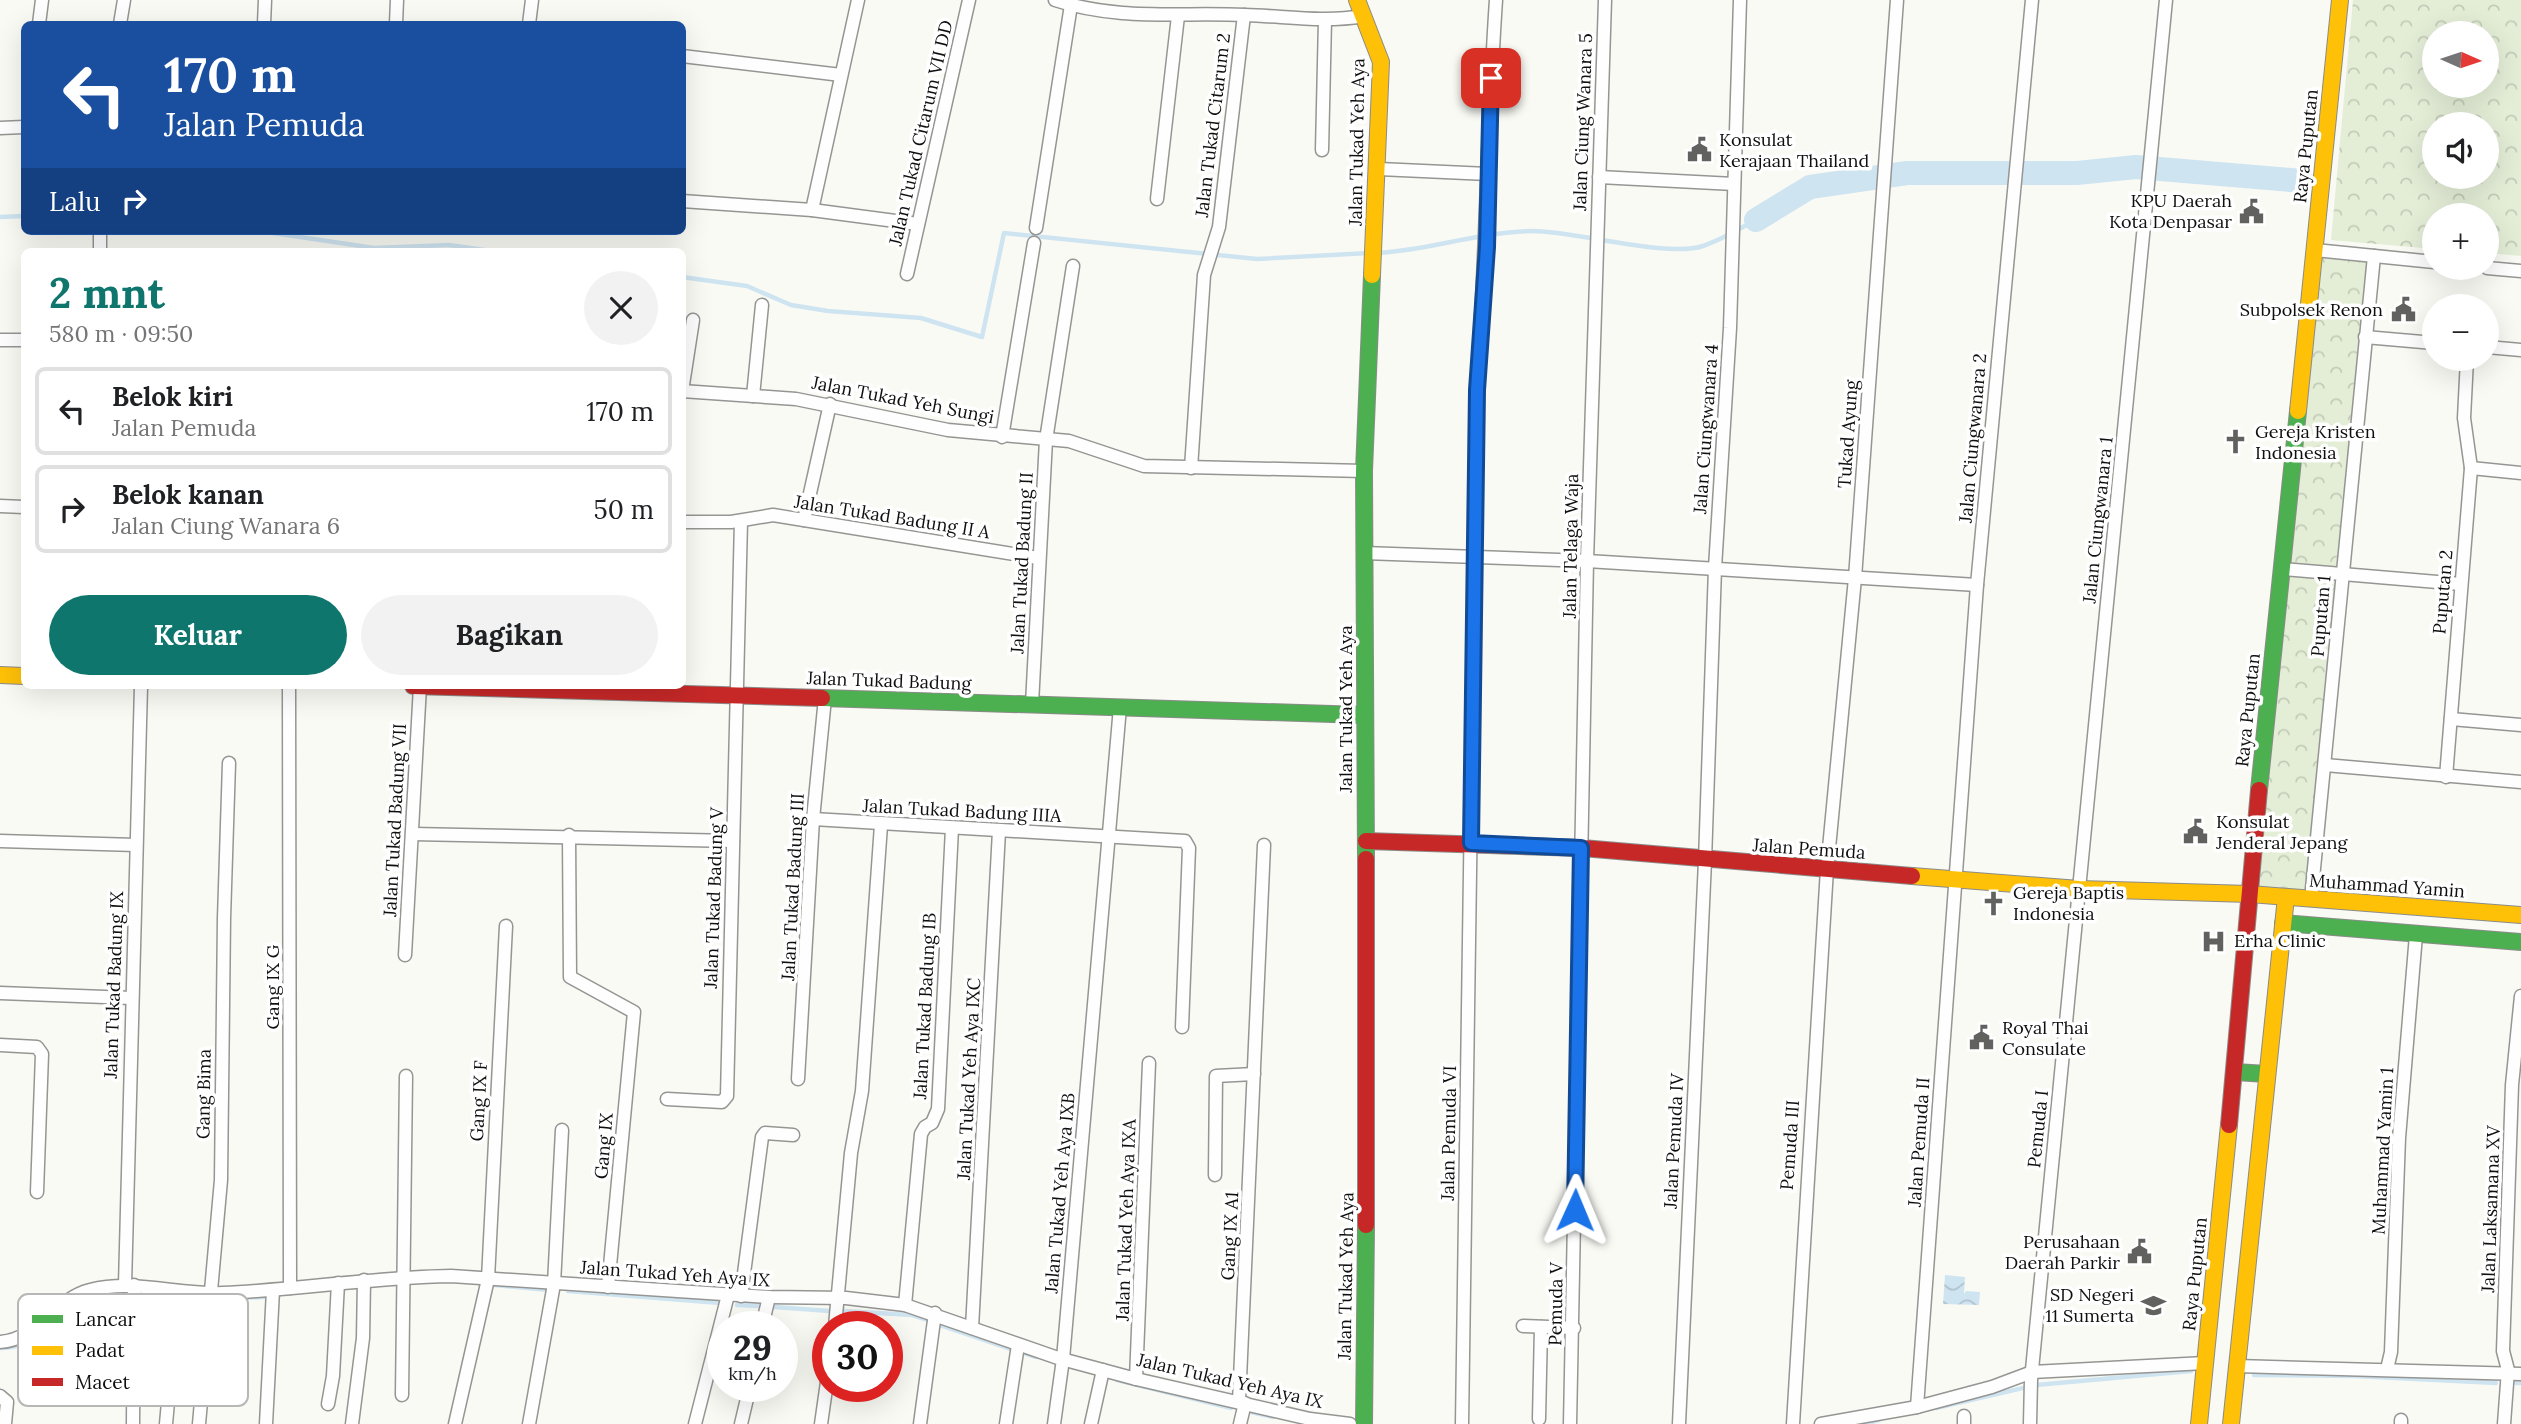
<!DOCTYPE html>
<html lang="id">
<head>
<meta charset="utf-8">
<style>
  body { margin:0; font-family:Lora,serif; background:#f2f2f2; color:#202124; height:100vh; display:flex; flex-direction:column; font-size:26px; white-space:nowrap }
  * { box-sizing:border-box; margin:0 }
  p { font-size:23px; color:#757577 }
  .icon { flex:none; width:38px; height:38px; fill:none; stroke:currentColor; stroke-width:2; stroke-linecap:round; stroke-linejoin:round }
  .map { position:relative; flex:1; overflow:hidden }
  .sheet { position:absolute; left:21px; top:248px; width:665px; height:441px; display:flex; flex-direction:column; background:#fff; border-radius:10px; box-shadow:0 7px 28px #0002 }
  .sheet>* { flex:none }
  .guide { position:absolute; left:21px; top:21px; width:665px; height:214px; border-radius:10px; box-shadow:0 7px 28px #0002; background:#1a4fa0; color:#fff; overflow:hidden }
  .needle { width:46px; rotate:93deg }
  .buttons { position:absolute; left:2422px; top:21px; display:grid; gap:14px }
  .buttons a { display:grid; place-items:center; width:77px; height:77px; border-radius:50%; background:#fff; box-shadow:0 7px 28px #0002; font-size:35px }
  .speed { position:absolute; left:707px; top:1311px; display:flex; gap:14px; font-size:35px; font-weight:700; text-align:center }
  .speed>* { display:grid; place-content:center; width:91px; height:91px; border-radius:50%; background:#fff; box-shadow:0 7px 28px #0002; line-height:1 }
  .speed small { font-size:18px; font-weight:400 }
  .speed .limit { border:10px solid #d22; background:#fff; color:#111 }
  .pin { position:absolute; display:grid; place-items:center; width:60px; height:60px; color:#fff; margin:-30px; border-radius:14px; box-shadow:0 4px 10px #0006 }
  .me { position:absolute; width:77px; margin:-38px; rotate:1deg; stroke-linejoin:round; filter:drop-shadow(0 0 5px #0008) }
  .turn { display:flex; align-items:center; gap:24px; height:147px; padding:0 28px; font-size:32px }
  .turn .icon { width:91px; height:91px; stroke-width:2.5 }
  .turn b { display:block; font-size:49px; line-height:60px }
  .then { display:flex; align-items:center; height:66px; padding:0 28px; background:#0003; gap:14px; font-size:26px }
  .round { display:grid; place-items:center; flex:none; width:74px; height:74px; border-radius:37px; background:#f2f2f2 }
  .headline { display:flex; align-items:center; justify-content:space-between; height:119px; padding:0 28px }
  h1 { font-size:42px; font-weight:800; line-height:52px; color:#0f766e }
  .primary-button { display:flex; gap:14px; margin-top:auto; padding:14px 28px }
  .primary-button a { flex:1; height:80px; border-radius:42px; background:#0f766e; color:#fff; font-size:28px; font-weight:800; line-height:80px; text-align:center }
  .primary-button a+a { background:#f2f2f2; color:#202124 }
  ul { padding:0; list-style:none }
  li { display:flex; align-items:center; gap:21px; height:88px; margin:0 14px 10px; padding:0 14px; border:4px solid #e0e0e0; border-radius:10px }
  li div { flex:1 }
  li b { display:block; font-size:26px }
  li em { font-style:normal }
  .map>svg:first-child { display:block }
  .park { fill:url(#park-crowns); fill-rule:evenodd }
  .water { fill:url(#water-waves) }
  .lines { fill:none; stroke-linecap:round; stroke-linejoin:round }
  .stream { stroke:#cfe4f1; stroke-width:4.5 }
  .river { stroke:#cfe4f1; stroke-width:24 }
  .street-casing { stroke:#959593; stroke-width:15 }
  .fast-casing { stroke:#8b8b89; stroke-width:18 }
  .slow-casing { stroke:#8b8b89; stroke-width:18 }
  .jam-casing { stroke:#8b8b89; stroke-width:18 }
  .street { stroke:#fefefe; stroke-width:12 }
  .fast { stroke:#4caf50; stroke-width:16 }
  .slow { stroke:#ffc107; stroke-width:16 }
  .jam { stroke:#c62828; stroke-width:16 }
  .route-casing { stroke:#114b97; stroke-width:18 }
  .route { stroke:#1a73e8; stroke-width:12 }
  .labels { text-anchor:middle; stroke-width:7; stroke-linejoin:round; paint-order:stroke }
  .street-label { font-size:18px; fill:#0f0f0f; stroke:#fff }
  .poi-label { font-size:18px; fill:#0f0f0f; stroke:#fff; text-anchor:start }
  .key { fill:#fff; stroke:#b7b7b7; stroke-width:2 }
  .key-label { font-size:19px; fill:#0f0f0f }
</style>
</head>
<body>
<div class="map">
<svg width="2521" height="1424" viewBox="0 0 2521 1424">
  <defs>
    <pattern id="park-crowns" width="20" height="18" patternUnits="userSpaceOnUse" patternTransform="scale(1.75)"><rect width="20" height="18" fill="#e4eed7"/><path d="M2 6a3 3 0 1 1 6 0M12 15a3 3 0 1 1 6 0" fill="none" stroke="#c2cbb7"/></pattern>
    <pattern id="water-waves" width="16" height="10" patternUnits="userSpaceOnUse" patternTransform="scale(1.75)"><rect width="16" height="10" fill="#cfe4f1"/><path d="M0 5q4-4 8 0t8 0" fill="none" stroke="#b1c2cd"/></pattern>
  </defs>
  <rect width="100%" height="100%" fill="#fafaf5"/>
  <g class="park">
    <path d="M2353,0h168v256l-34,-3v-38h-53v34l-103,-9zM2434,33h53v53h-53zM2434,124h53v53h-53z"/>
    <polygon points="2319,252 2373,257 2309,896 2255,890"/>
  </g>
  <polygon class="water" points="1945,1275 1965,1277 1964,1294 1966,1291 1980,1292 1979,1305 1943,1304"/>
  <g class="lines">
    <g class="stream">
      <polyline points="0,217 24,216"/>
      <polyline points="260,231 374,248 449,245 498,252"/>
      <path d="M1378,253c52,-3 101,-21 154,-22 44,0 135,27 171,15 18,-6 36,-17 53,-26"/>
      <polyline points="682,277 747,286 791,305 828,311 921,318 982,337 1004,233 1257,259 1369,253"/>
      <polyline points="494,1285 548,1290"/>
      <polyline points="568,1291 720,1303"/>
      <polyline points="137,1294 167,1295"/>
      <polyline points="186,1299 206,1299"/>
      <polyline points="215,1299 264,1297"/>
      <polyline points="737,1305 758,1306"/>
      <polyline points="774,1307 830,1311"/>
      <polyline points="843,1311 912,1315 928,1320"/>
      <polyline points="940,1325 1011,1349"/>
      <path d="M0,1348c51,1 67,-55 131,-54"/>
      <polyline points="1021,1352 1036,1357"/>
      <polyline points="2254,1375 2355,1376 2496,1383"/>
      <polyline points="1117,1380 1231,1408"/>
      <polyline points="2516,1383 2521,1383"/>
      <polyline points="1936,1408 2036,1385 2191,1371"/>
      <polyline points="1251,1412 1273,1417"/>
      <polyline points="1864,1424 1879,1420"/>
    </g>
    <polyline class="river" points="1756,220 1810,187 1907,173 2077,173 2136,167 2302,181"/>
    <defs>
      <g id="street">
        <path d="M1055,0c63,21 125,12 190,15 40,1 78,8 118,1"/>
        <polyline points="39,24 42,0"/>
        <polyline points="120,24 124,0"/>
        <polyline points="264,24 265,0"/>
        <polyline points="396,24 397,0"/>
        <polyline points="529,24 532,0"/>
        <polyline points="682,56 841,75"/>
        <polyline points="0,128 24,127"/>
        <polyline points="1322,150 1325,20"/>
        <polyline points="1379,169 1488,174"/>
        <polyline points="1599,177 1734,184"/>
        <polyline points="1157,199 1178,16"/>
        <polyline points="682,201 812,210 918,224"/>
        <polyline points="812,210 858,0"/>
        <polyline points="1036,228 1071,5"/>
        <polyline points="2315,250 2434,262"/>
        <polyline points="100,252 100,231"/>
        <polyline points="2487,268 2521,271"/>
        <polyline points="907,274 969,0"/>
        <polyline points="2365,337 2434,343"/>
        <polyline points="0,340 24,340"/>
        <polyline points="2487,347 2521,350"/>
        <polyline points="682,391 796,399 948,430 1069,441 1144,466 1364,471"/>
        <polyline points="682,391 693,320"/>
        <polyline points="753,396 762,305"/>
        <polyline points="1002,437 1034,243"/>
        <polyline points="1191,468 1204,275 1219,227 1244,15"/>
        <polyline points="2471,468 2521,473"/>
        <polyline points="0,506 24,507"/>
        <polyline points="804,520 830,404"/>
        <polyline points="682,522 731,522 773,515 1038,558"/>
        <polyline points="1364,553 1587,561 1977,585"/>
        <polyline points="2283,569 2461,584"/>
        <polyline points="289,686 290,1288"/>
        <polyline points="1032,704 1046,440 1073,266"/>
        <polyline points="2451,719 2521,725"/>
        <polyline points="2325,765 2521,782"/>
        <polyline points="2446,777 2471,468 2464,418 2467,359"/>
        <polyline points="813,819 1185,841 1189,848 1182,1027"/>
        <polyline points="413,834 733,841"/>
        <polyline points="569,835 570,977 634,1012 608,1287"/>
        <polyline points="0,841 136,845"/>
        <polyline points="2311,899 2374,256"/>
        <polyline points="405,955 420,686"/>
        <polyline points="0,993 131,998"/>
        <polyline points="0,1045 37,1047 42,1054 37,1192"/>
        <polyline points="798,1079 813,819 825,698"/>
        <polyline points="667,1099 722,1102 727,1096 741,521"/>
        <polyline points="1215,1175 1216,1076 1254,1074"/>
        <polyline points="125,1285 141,686"/>
        <polyline points="741,1296 762,1137 765,1133 793,1135"/>
        <polyline points="905,1305 921,1134 925,1127 932,1123 938,1109 952,828"/>
        <polyline points="762,1326 769,1297"/>
        <polyline points="835,1326 851,1153 862,1091 881,825"/>
        <polyline points="1523,1326 1574,1328"/>
        <polyline points="972,1328 999,831"/>
        <path d="M0,1342c38,-2 54,-43 90,-52 45,-11 88,5 133,3 76,-3 151,-16 228,-17l318,21 77,1 59,7 153,53 78,21 174,40 40,5"/>
        <polyline points="2237,1366 2521,1374"/>
        <polyline points="2387,1369 2391,1352 2399,1138 2416,935"/>
        <polyline points="1136,1379 1149,1063"/>
        <polyline points="402,1395 406,1076"/>
        <polyline points="0,1396 7,1402 5,1424"/>
        <polyline points="1239,1401 1264,845"/>
        <polyline points="328,1404 333,1376 338,1283"/>
        <polyline points="1917,1407 1977,585 2032,0"/>
        <polyline points="1539,1419 1541,1327"/>
        <polyline points="133,1424 134,1285"/>
        <polyline points="166,1424 178,1291"/>
        <polyline points="199,1424 221,1180 224,918 229,763"/>
        <polyline points="266,1424 273,1290"/>
        <polyline points="352,1424 363,1338 364,1280"/>
        <polyline points="455,1424 488,1279 506,926"/>
        <polyline points="529,1424 554,1284 562,1130"/>
        <polyline points="695,1424 728,1295"/>
        <polyline points="741,1424 750,1386"/>
        <polyline points="821,1424 828,1375"/>
        <polyline points="920,1424 935,1313"/>
        <polyline points="1006,1424 1018,1345"/>
        <polyline points="1054,1424 1063,1359 1120,707"/>
        <polyline points="1091,1424 1103,1370"/>
        <polyline points="1240,1424 1245,1403"/>
        <path d="M1462,1424l15,-1034c9,-130 10,-260 19,-390"/>
        <polyline points="1570,1424 1587,561 1605,0"/>
        <polyline points="1679,1424 1705,861 1715,568 1730,328 1740,0"/>
        <polyline points="1793,1424 1827,869 1855,578 1897,0"/>
        <polyline points="1821,1424 1917,1407 1992,1387 2032,1372 2205,1363"/>
        <polyline points="1964,1424 1964,1416"/>
        <polyline points="2030,1424 2031,1380 2166,0"/>
        <polyline points="2401,1424 2401,1420"/>
        <polyline points="2504,1424 2508,1370 2503,1351 2512,1085 2521,996"/>
      </g>
      <g id="fast">
        <polyline points="822,698 1363,715"/>
        <polyline points="2259,790 2298,411"/>
        <polyline points="1366,859 1364,471 1372,275"/>
        <polyline points="2283,923 2521,942"/>
        <polyline points="2235,1072 2267,1074"/>
        <polyline points="1364,1424 1366,1225"/>
      </g>
      <g id="slow">
        <polyline points="1357,0 1381,62 1372,275"/>
        <polyline points="2298,411 2340,0"/>
        <polyline points="0,675 24,676"/>
        <polyline points="1912,876 2079,889 2250,894 2521,915"/>
        <polyline points="2199,1424 2229,1125"/>
        <polyline points="2231,1424 2286,897"/>
      </g>
      <g id="jam">
        <polyline points="413,686 822,698"/>
        <polyline points="1366,841 1582,848 1912,876"/>
        <polyline points="1366,859 1366,1225"/>
        <polyline points="2229,1125 2259,790"/>
      </g>
    </defs>
    <use href="#street" class="street-casing"/>
    <use href="#fast" class="fast-casing"/>
    <use href="#slow" class="slow-casing"/>
    <use href="#jam" class="jam-casing"/>
    <use href="#street" class="street"/>
    <use href="#fast" class="fast"/>
    <use href="#slow" class="slow"/>
    <use href="#jam" class="jam"/>
  </g>
  <g class="lines">
    <defs>
      <polyline id="route" points="1491,78 1487,247 1477,390 1471,843 1581,848 1575,1210"/>
    </defs>
    <use href="#route" class="route-casing"/>
    <use href="#route" class="route"/>
  </g>
  <defs>
    <symbol id="civic-bare" viewBox="-9 -9 18 18"><path d="M-.6-6.5H3V-4.5H.6V-3L4-1V1h2V6H-6V1h2V-1L-.6-3ZM-1.2 2.5V6h2.4V2.5Z" fill="#616160" stroke="#fff" stroke-width="2.5" paint-order="stroke"/></symbol>
    <symbol id="church-bare" viewBox="-9 -9 18 18"><path d="M-1.2-6h2.4v3.5h3.3v2.4h-3.3V6h-2.4V-.1h-3.3v-2.4h3.3Z" fill="#616160" stroke="#fff" stroke-width="2.5" paint-order="stroke"/></symbol>
    <symbol id="hospital-bare" viewBox="-9 -9 18 18"><path d="M-5-5h3v3.5h4V-5h3V5h-3V1.5h-4V5h-3Z" fill="#616160" stroke="#fff" stroke-width="2.5" paint-order="stroke"/></symbol>
    <symbol id="school-bare" viewBox="-9 -9 18 18"><path d="M0-5L7-2L0 1L-7-2ZM-4 1L0 2.5L4 1V4Q0 6-4 4Z" fill="#616160" stroke="#fff" stroke-width="2.5" paint-order="stroke"/></symbol>
  </defs>
  <g fill-rule="evenodd">
    <use href="#civic-bare" x="1682" y="132" width="35" height="35"/>
    <use href="#civic-bare" x="2234" y="194" width="35" height="35"/>
    <use href="#civic-bare" x="2386" y="292" width="35" height="35"/>
    <use href="#church-bare" x="2218" y="424" width="35" height="35"/>
    <use href="#civic-bare" x="2178" y="814" width="35" height="35"/>
    <use href="#church-bare" x="1976" y="886" width="35" height="35"/>
    <use href="#hospital-bare" x="2196" y="924" width="35" height="35"/>
    <use href="#civic-bare" x="1964" y="1020" width="35" height="35"/>
    <use href="#civic-bare" x="2122" y="1234" width="35" height="35"/>
    <use href="#school-bare" x="2136" y="1288" width="35" height="35"/>
  </g>
  <g class="labels">
    <g class="street-label">
      <text transform="translate(1583 122) rotate(-88)" y="6">Jalan Ciung Wanara 5</text>
      <text transform="translate(1213 125) rotate(-83)" y="6">Jalan Tukad Citarum 2</text>
      <text transform="translate(921 133) rotate(-77)" y="6">Jalan Tukad Citarum VII DD</text>
      <text transform="translate(1357 142) rotate(-89)" y="6">Jalan Tukad Yeh Aya</text>
      <text transform="translate(2306 146) rotate(-84)" y="6">Raya Puputan</text>
      <text transform="translate(903 400) rotate(11)" y="6">Jalan Tukad Yeh Sungi</text>
      <text transform="translate(1706 429) rotate(-86)" y="6">Jalan Ciungwanara 4</text>
      <text transform="translate(1848 434) rotate(-86)" y="6">Tukad Ayung</text>
      <text transform="translate(1973 438) rotate(-85)" y="6">Jalan Ciungwanara 2</text>
      <text transform="translate(892 517) rotate(9)" y="6">Jalan Tukad Badung II A</text>
      <text transform="translate(2098 520) rotate(-84)" y="6">Jalan Ciungwanara 1</text>
      <text transform="translate(1571 546) rotate(-89)" y="6">Jalan Telaga Waja</text>
      <text transform="translate(1022 563) rotate(-87)" y="6">Jalan Tukad Badung II</text>
      <text transform="translate(2443 592) rotate(-85)" y="6">Puputan 2</text>
      <text transform="translate(2321 616) rotate(-85)" y="6">Puputan 1</text>
      <text transform="translate(889 681) rotate(2)" y="6">Jalan Tukad Badung</text>
      <text transform="translate(1346 709) rotate(-90)" y="6">Jalan Tukad Yeh Aya</text>
      <text transform="translate(2248 710) rotate(-84)" y="6">Raya Puputan</text>
      <text transform="translate(962 811) rotate(3)" y="6">Jalan Tukad Badung IIIA</text>
      <text transform="translate(395 820) rotate(-87)" y="6">Jalan Tukad Badung VII</text>
      <text transform="translate(1809 849) rotate(4)" y="6">Jalan Pemuda</text>
      <text transform="translate(2387 886) rotate(4)" y="6">Muhammad Yamin</text>
      <text transform="translate(793 887) rotate(-87)" y="6">Jalan Tukad Badung III</text>
      <text transform="translate(714 898) rotate(-88)" y="6">Jalan Tukad Badung V</text>
      <text transform="translate(114 985) rotate(-88)" y="6">Jalan Tukad Badung IX</text>
      <text transform="translate(273 987) rotate(-90)" y="6">Gang IX G</text>
      <text transform="translate(925 1006) rotate(-87)" y="6">Jalan Tukad Badung IB</text>
      <text transform="translate(969 1079) rotate(-87)" y="6">Jalan Tukad Yeh Aya IXC</text>
      <text transform="translate(204 1094) rotate(-89)" y="6">Gang Bima</text>
      <text transform="translate(479 1101) rotate(-87)" y="6">Gang IX F</text>
      <text transform="translate(2038 1129) rotate(-84)" y="6">Pemuda I</text>
      <text transform="translate(1449 1133) rotate(-89)" y="6">Jalan Pemuda VI</text>
      <text transform="translate(1674 1141) rotate(-87)" y="6">Jalan Pemuda IV</text>
      <text transform="translate(1919 1142) rotate(-86)" y="6">Jalan Pemuda II</text>
      <text transform="translate(1790 1145) rotate(-86)" y="6">Pemuda III</text>
      <text transform="translate(604 1146) rotate(-85)" y="6">Gang IX</text>
      <text transform="translate(2383 1151) rotate(-87)" y="6">Muhammad Yamin 1</text>
      <text transform="translate(1060 1193) rotate(-85)" y="6">Jalan Tukad Yeh Aya IXB</text>
      <text transform="translate(2491 1209) rotate(-88)" y="6">Jalan Laksamana XV</text>
      <text transform="translate(1126 1220) rotate(-88)" y="6">Jalan Tukad Yeh Aya IXA</text>
      <text transform="translate(1230 1236) rotate(-87)" y="6">Gang IX A1</text>
      <text transform="translate(675 1274) rotate(4)" y="6">Jalan Tukad Yeh Aya IX</text>
      <text transform="translate(2195 1274) rotate(-84)" y="6">Raya Puputan</text>
      <text transform="translate(1346 1276) rotate(-89)" y="6">Jalan Tukad Yeh Aya</text>
      <text transform="translate(1556 1304) rotate(-89)" y="6">Pemuda V</text>
      <text transform="translate(1230 1381) rotate(13)" y="6">Jalan Tukad Yeh Aya IX</text>
    </g>
    <g class="poi-label">
      <text x="1719" y="146">Konsulat<tspan x="1719" dy="21">Kerajaan Thailand</tspan></text>
      <text x="2232" y="207" text-anchor="end">KPU Daerah<tspan x="2232" dy="21">Kota Denpasar</tspan></text>
      <text x="2383" y="316" text-anchor="end">Subpolsek Renon</text>
      <text x="2255" y="438">Gereja Kristen<tspan x="2255" dy="21">Indonesia</tspan></text>
      <text x="2216" y="828">Konsulat<tspan x="2216" dy="21">Jenderal Jepang</tspan></text>
      <text x="2013" y="899">Gereja Baptis<tspan x="2013" dy="21">Indonesia</tspan></text>
      <text x="2234" y="947">Erha Clinic</text>
      <text x="2002" y="1034">Royal Thai<tspan x="2002" dy="21">Consulate</tspan></text>
      <text x="2120" y="1248" text-anchor="end">Perusahaan<tspan x="2120" dy="21">Daerah Parkir</tspan></text>
      <text x="2134" y="1301" text-anchor="end">SD Negeri<tspan x="2134" dy="21">11 Sumerta</tspan></text>
    </g>
  </g>
  <rect x="18" y="1294" width="230" height="112" rx="10" class="key"/>
  <rect x="32" y="1315" width="31" height="8" fill="#4caf50"/>
  <rect x="32" y="1346" width="31" height="9" fill="#ffc107"/>
  <rect x="32" y="1378" width="31" height="8" fill="#c62828"/>
  <g class="key-label">
    <text x="75" y="1326">Lancar</text>
    <text x="75" y="1357">Padat</text>
    <text x="75" y="1389">Macet</text>
  </g>
</svg>
<div class="buttons">
<a><svg class="needle" viewBox="-14 -14 28 28"><path d="M0-13l5 13h-10z" fill="#e53935"/><path d="M0 13l5-13h-10z" fill="#757577"/></svg></a>
<a><svg class="icon" aria-label="sound" viewBox="0 0 24 24"><path d="M4 9h4l5-4v14l-5-4H4zM17 9q2 3 0 6"/></svg></a>
<a>+</a>
<a>−</a>
</div>
<div class="speed"><div>29<small>km/h</small></div><div class="limit">30</div></div>
<div class="pin" style="left:1491px;top:78px;background:#d93025"><svg class="icon" aria-label="arrive" viewBox="0 0 24 24"><path d="M6 21V4h12l-3 4 3 4H6"/></svg></div>
<svg class="me" style="left:1575px;top:1210px" viewBox="-20 -20 40 40"><path d="M0-17L14 15 0 8-14 15z" fill="#1a73e8" stroke="#fff" stroke-width="4"/></svg>
<div class="guide">
<div class="turn"><svg class="icon" aria-label="left" viewBox="0 0 24 24"><path d="M17 20v-9H6M10 6l-5 5 5 5"/></svg><div><b>170 m</b>Jalan Pemuda</div></div>
<div class="then">Lalu<svg class="icon" aria-label="right" viewBox="0 0 24 24"><path d="M7 20v-9h11M14 6l5 5-5 5"/></svg></div>
</div>
<section class="sheet">
<div class="headline"><div><h1>2 mnt</h1><p>580 m · 09:50</p></div><a class="round"><svg class="icon" aria-label="close" viewBox="0 0 24 24"><path d="M6 6l12 12M18 6L6 18"/></svg></a></div>
<ul>
<li><svg class="icon" aria-label="left" viewBox="0 0 24 24"><path d="M17 20v-9H6M10 6l-5 5 5 5"/></svg><div><b>Belok kiri</b><p>Jalan Pemuda</p></div><em>170 m</em></li>
<li><svg class="icon" aria-label="right" viewBox="0 0 24 24"><path d="M7 20v-9h11M14 6l5 5-5 5"/></svg><div><b>Belok kanan</b><p>Jalan Ciung Wanara 6</p></div><em>50 m</em></li>
</ul>
<div class="primary-button"><a>Keluar</a><a>Bagikan</a></div>
</section>
</div>
</body>
</html>
